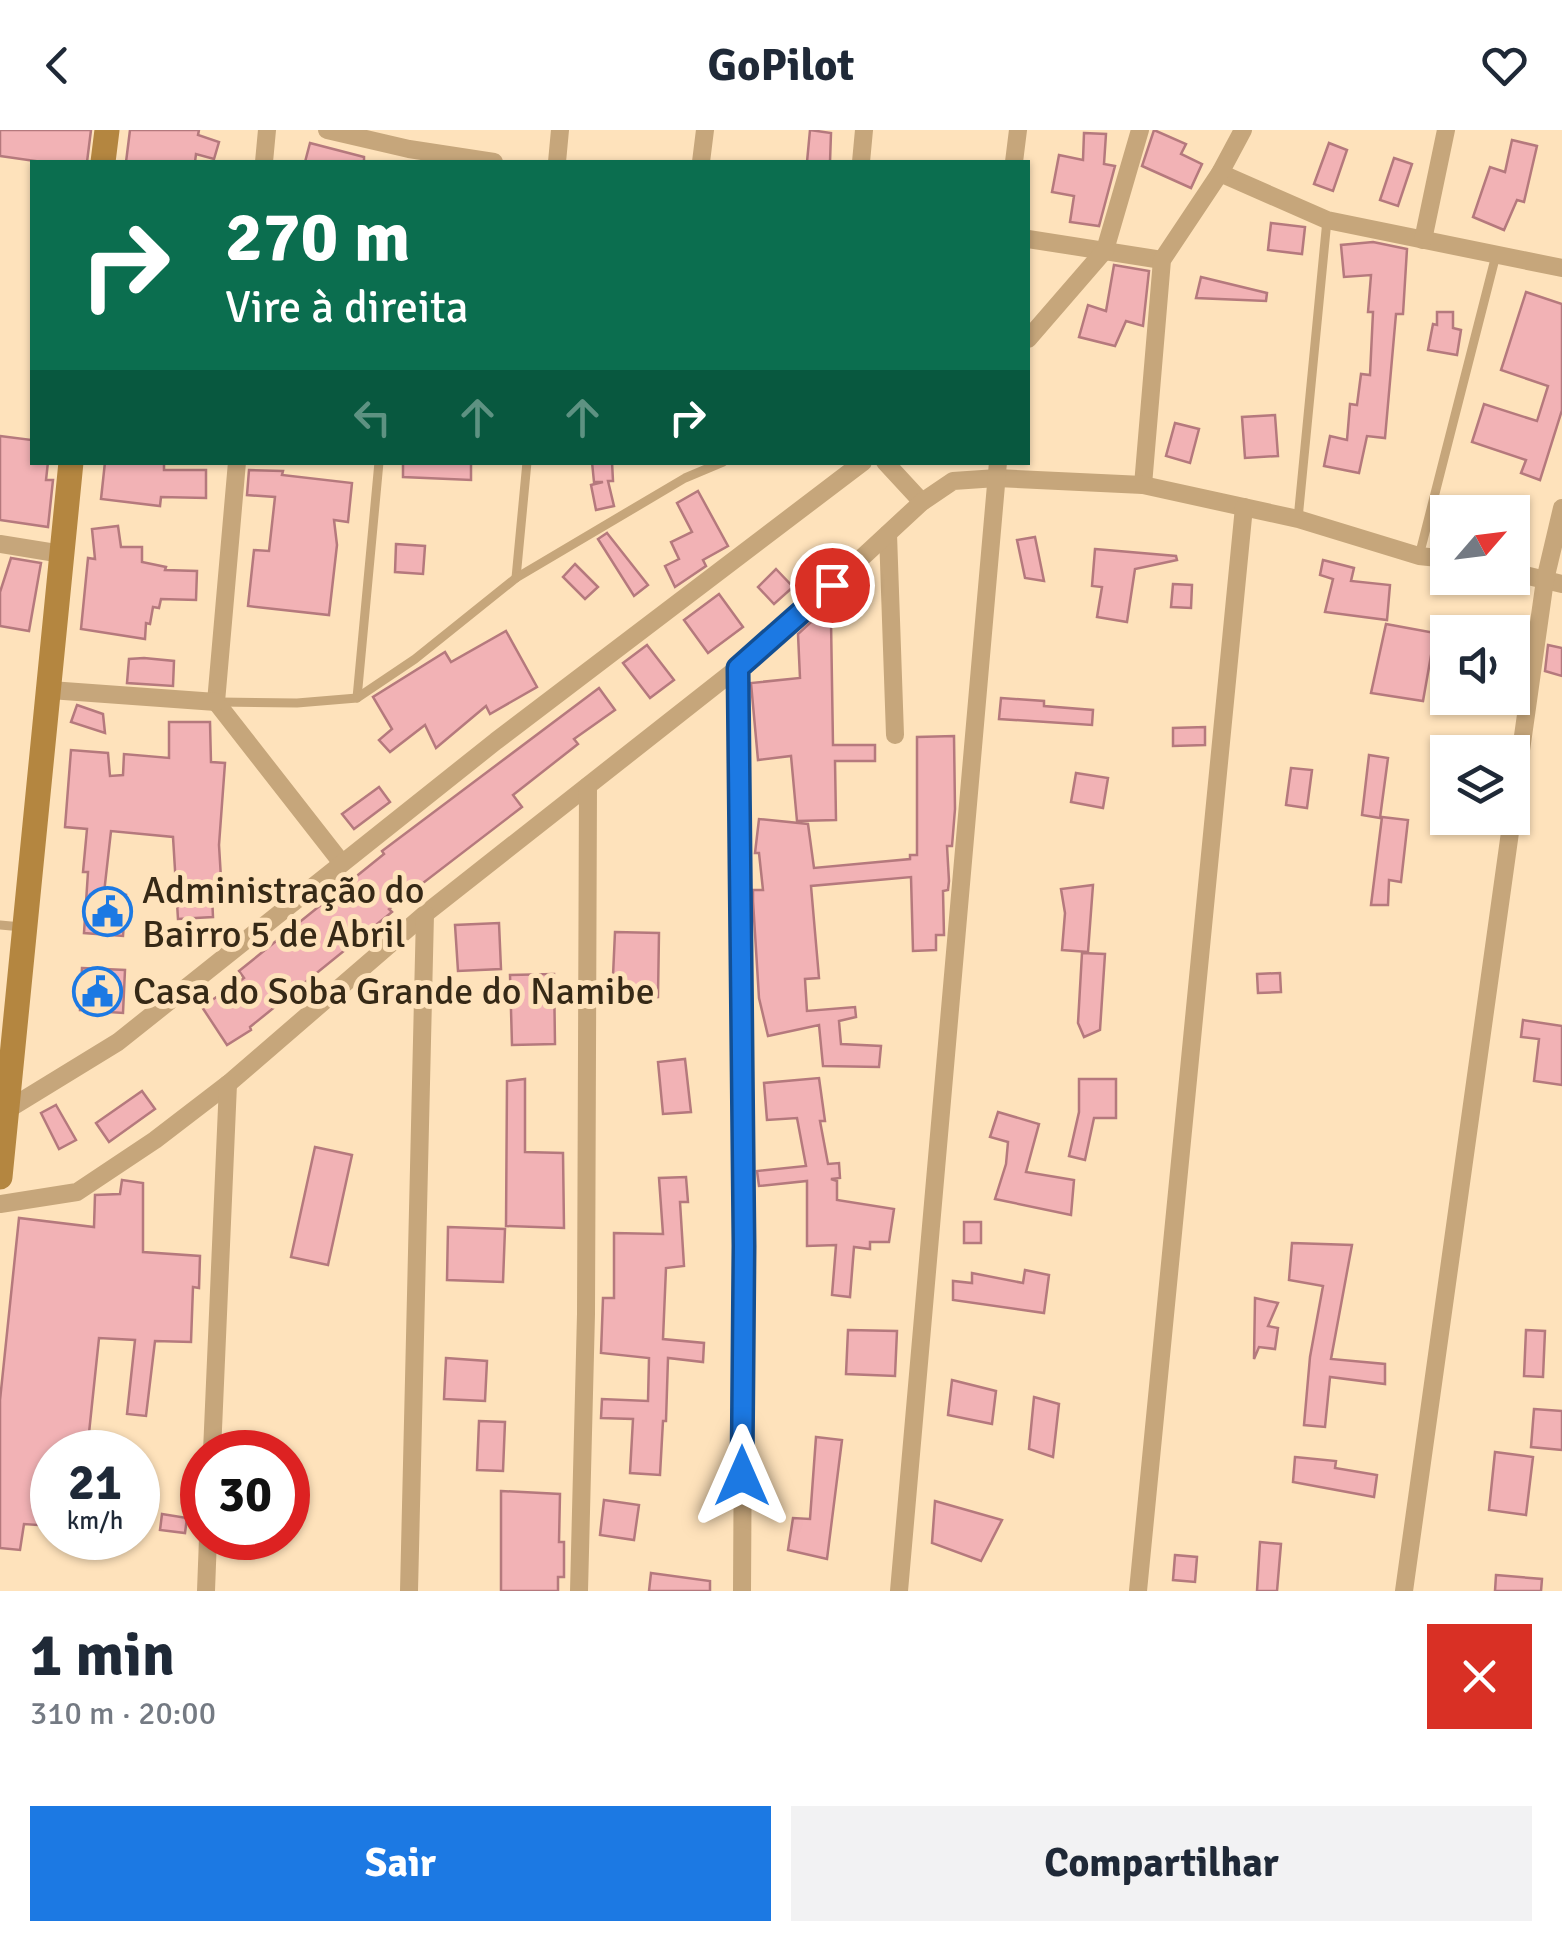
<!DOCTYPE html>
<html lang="pt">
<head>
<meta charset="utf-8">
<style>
  body { margin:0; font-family:Signika,sans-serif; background:#f2f2f3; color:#1f2937; height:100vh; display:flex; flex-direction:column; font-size:38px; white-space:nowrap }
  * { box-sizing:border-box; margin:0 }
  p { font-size:32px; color:#747a83 }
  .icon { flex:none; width:55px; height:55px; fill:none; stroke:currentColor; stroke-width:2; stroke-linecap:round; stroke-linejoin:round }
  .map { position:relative; height:1461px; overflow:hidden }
  .details { display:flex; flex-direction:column; background:#fff; flex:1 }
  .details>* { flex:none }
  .guide { position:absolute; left:30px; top:30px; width:1000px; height:305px; border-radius:0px; box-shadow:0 2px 8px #0004; background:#0b6e4f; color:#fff; overflow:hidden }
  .needle { width:65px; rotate:62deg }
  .controls { position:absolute; left:1430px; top:365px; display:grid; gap:20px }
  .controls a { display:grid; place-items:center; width:100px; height:100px; border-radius:0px; background:#fff; box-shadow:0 2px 8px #0004; font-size:50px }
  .speed { position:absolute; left:30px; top:1300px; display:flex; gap:20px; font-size:50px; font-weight:700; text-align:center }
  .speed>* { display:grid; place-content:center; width:130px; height:130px; border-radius:50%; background:#fff; box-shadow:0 2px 8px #0004; line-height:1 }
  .speed small { font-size:25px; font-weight:400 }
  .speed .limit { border:15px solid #d22; background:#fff; color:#111 }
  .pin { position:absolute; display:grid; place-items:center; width:85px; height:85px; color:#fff; margin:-42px; border:5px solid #fff; border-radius:50%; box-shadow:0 2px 10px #0007 }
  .me { position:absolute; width:110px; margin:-55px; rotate:0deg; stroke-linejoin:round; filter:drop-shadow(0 0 8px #0008) }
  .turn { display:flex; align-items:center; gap:35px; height:210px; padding:0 30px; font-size:45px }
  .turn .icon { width:130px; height:130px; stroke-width:2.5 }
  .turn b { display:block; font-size:70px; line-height:85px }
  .lanes { display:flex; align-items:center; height:95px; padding:0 30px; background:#0003; justify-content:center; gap:50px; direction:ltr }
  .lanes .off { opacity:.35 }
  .round { display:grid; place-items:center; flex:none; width:105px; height:105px; border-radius:0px; background:#f2f2f3 }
  .overview { display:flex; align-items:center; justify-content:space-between; height:170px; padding:0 30px }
  h1 { font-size:60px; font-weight:700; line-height:75px }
  .button { display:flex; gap:20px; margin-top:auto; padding:20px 30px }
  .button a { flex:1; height:115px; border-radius:0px; background:#1c79e3; color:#fff; font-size:40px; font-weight:700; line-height:115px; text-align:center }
  .button a+a { background:#f2f2f3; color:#1f2937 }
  header { display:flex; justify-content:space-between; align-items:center; height:130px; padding:0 30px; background:#fff; font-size:45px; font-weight:700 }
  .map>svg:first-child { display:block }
  .building { fill:#f2b2b5; stroke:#b5797d; stroke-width:2.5 }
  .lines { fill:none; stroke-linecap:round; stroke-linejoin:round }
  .lane { stroke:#c6a67b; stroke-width:9 }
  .street { stroke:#c6a67b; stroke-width:18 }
  .secondary { stroke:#b48640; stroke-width:25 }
  .route-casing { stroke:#124f94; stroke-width:25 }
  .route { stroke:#1c79e3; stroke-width:18 }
  .labels { text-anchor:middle; stroke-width:10; stroke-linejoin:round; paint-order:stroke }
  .poi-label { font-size:38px; fill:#362916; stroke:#fee2bb; text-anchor:start }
</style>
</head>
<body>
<header><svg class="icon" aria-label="back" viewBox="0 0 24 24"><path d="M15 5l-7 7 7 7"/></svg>GoPilot<svg class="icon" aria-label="heart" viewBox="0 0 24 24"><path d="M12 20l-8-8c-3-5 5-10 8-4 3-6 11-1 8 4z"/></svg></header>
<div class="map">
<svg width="1562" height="1461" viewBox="0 0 1562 1461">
  <rect width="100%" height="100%" fill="#fee2bb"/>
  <g class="building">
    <polygon points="0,0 91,0 87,32 42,32 0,26"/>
    <polygon points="130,0 199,0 198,5 219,12 214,29 196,24 195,32 126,32"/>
    <polygon points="810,0 831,3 830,32 807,32"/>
    <polygon points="1154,0 1186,14 1181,24 1202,34 1191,58 1142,36"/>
    <polygon points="1084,3 1106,4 1104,34 1115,36 1099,96 1070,92 1074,66 1052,62 1059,25 1083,30"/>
    <polygon points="1512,10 1537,16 1524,72 1517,70 1504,100 1473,87 1490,37 1505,42"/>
    <polygon points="310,13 364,27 364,32 305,32"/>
    <polygon points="1329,13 1347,20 1333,61 1314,54"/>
    <polygon points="1394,28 1412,34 1398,76 1380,70"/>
    <polygon points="1271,93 1305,97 1302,124 1268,120"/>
    <polygon points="1373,112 1407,119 1403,184 1396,184 1385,308 1367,306 1359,343 1324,336 1330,306 1347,310 1350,274 1357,275 1361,244 1370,245 1373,182 1368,182 1371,145 1344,147 1341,115"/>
    <polygon points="1114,135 1149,141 1143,196 1126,191 1115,216 1079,207 1088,175 1106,181"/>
    <polygon points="1201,147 1267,163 1266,171 1196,168"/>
    <polygon points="1526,162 1562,174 1562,280 1540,350 1521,343 1526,330 1472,312 1484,274 1537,291 1548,256 1501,240"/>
    <polygon points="1437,182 1453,182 1453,198 1461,200 1457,225 1428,220 1433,194 1437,195"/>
    <polygon points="1275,285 1278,326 1245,328 1242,287"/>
    <polygon points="1175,293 1199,299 1190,333 1166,326"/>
    <polygon points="0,306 32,310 32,332 48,332 46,350 53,350 48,397 0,390"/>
    <polygon points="105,332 164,332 164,340 206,340 206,368 161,367 160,376 101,369"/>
    <polygon points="403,332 471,332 471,350 403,347"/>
    <polygon points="592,332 612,332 613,351 608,351 614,376 596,380 591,355 603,352 594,352"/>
    <polygon points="249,340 283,341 282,345 352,353 348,392 334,390 337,415 329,485 248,476 254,420 269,421 275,367 247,365"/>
    <polygon points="698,361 728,416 703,430 706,436 675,457 665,436 679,429 671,412 692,402 677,373"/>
    <polygon points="118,396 121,417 142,417 142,432 166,437 165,440 197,441 196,470 161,469 159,478 153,477 150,494 146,493 145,509 81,499 88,428 95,429 92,399"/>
    <polygon points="607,403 648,455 634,466 598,409"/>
    <polygon points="1035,407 1044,451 1025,448 1017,410"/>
    <polygon points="396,414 425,416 423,444 395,442"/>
    <polygon points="1095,419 1176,426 1177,430 1135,439 1127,492 1097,487 1102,457 1092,456"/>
    <polygon points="11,428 41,433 29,501 0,496 0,462"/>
    <polygon points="1323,430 1354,438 1351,451 1390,455 1387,490 1325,482 1333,449 1320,445"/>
    <polygon points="575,434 598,457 585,469 563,447"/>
    <polygon points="776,439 793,457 774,474 758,457"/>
    <polygon points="1173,454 1192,455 1191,478 1171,477"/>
    <polygon points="719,464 743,497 708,523 684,490"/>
    <polygon points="831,491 833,615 875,615 875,631 835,631 836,690 797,691 791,626 758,630 751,553 800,548 798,504 811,492"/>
    <polygon points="1386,494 1435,503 1423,571 1371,563"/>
    <polygon points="506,501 537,557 490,584 486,576 436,618 425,595 390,622 379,610 392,599 373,567 445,522 451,532"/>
    <polygon points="647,515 674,550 650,568 623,533"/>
    <polygon points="1548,515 1562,518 1562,546 1545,541"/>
    <polygon points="144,528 174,531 173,556 127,553 129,529"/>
    <polygon points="599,558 615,580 574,609 578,614 513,665 522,677 389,779 392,782 250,897 251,900 227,915 202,877 244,848 239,841 384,724 382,721"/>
    <polygon points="1001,568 1044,571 1044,576 1093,580 1092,595 999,589"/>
    <polygon points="77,575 103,584 105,603 71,592"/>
    <polygon points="169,592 210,592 211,632 225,633 219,715 222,765 212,765 213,787 178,789 173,707 111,701 104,763 126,765 123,806 84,803 88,742 83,742 87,699 65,697 71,620 108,623 110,646 123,645 124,624 169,628"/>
    <polygon points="1205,597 1205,615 1173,616 1173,598"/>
    <polygon points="954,606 955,679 952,716 947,716 949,751 948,760 943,761 944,805 936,805 936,820 913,821 911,747 811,756 819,848 805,849 807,881 855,877 856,887 839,891 841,914 881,916 879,937 823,936 819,895 768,906 759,868 753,771 753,760 763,760 759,723 755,723 759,689 808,694 814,738 910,729 910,725 917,725 917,607"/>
    <polygon points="1369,625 1388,628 1380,688 1362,685"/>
    <polygon points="1291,638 1312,640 1307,678 1286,675"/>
    <polygon points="1076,643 1108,648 1103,678 1071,672"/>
    <polygon points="379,657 390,672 354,699 342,684"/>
    <polygon points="1382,687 1408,690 1401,752 1389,750 1388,775 1371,775"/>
    <polygon points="1093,755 1088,822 1062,820 1065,783 1061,759"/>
    <polygon points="499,793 501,839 458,841 455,795"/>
    <polygon points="615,802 659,803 658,867 612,868"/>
    <polygon points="1082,823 1105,824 1100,900 1084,907 1078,893"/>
    <polygon points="82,838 125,840 123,883 80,880"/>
    <polygon points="1280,843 1281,862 1258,863 1257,844"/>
    <polygon points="554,844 555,914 512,915 510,845"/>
    <polygon points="1523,890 1562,896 1562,955 1534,951 1539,909 1521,907"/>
    <polygon points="685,929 691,982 663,984 658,932"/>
    <polygon points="819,948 825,991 820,991 828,1034 839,1033 840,1048 831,1049 837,1051 837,1070 894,1079 889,1112 870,1112 870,1119 854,1117 850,1167 832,1165 836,1115 807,1116 807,1051 759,1056 757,1041 806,1036 797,988 767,990 764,953"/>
    <polygon points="525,949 525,1022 563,1023 564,1098 506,1096 507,951"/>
    <polygon points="1079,949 1116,949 1116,988 1094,988 1085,1030 1069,1026 1079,982"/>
    <polygon points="142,961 155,979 109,1012 96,993"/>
    <polygon points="56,975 76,1010 59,1019 41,983"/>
    <polygon points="998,982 1039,994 1026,1042 1074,1050 1071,1085 995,1069 1006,1034 1008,1012 990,1007"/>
    <polygon points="315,1017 352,1025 328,1135 291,1127"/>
    <polygon points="686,1047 688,1072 680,1072 684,1136 666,1138 663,1209 704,1213 703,1232 668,1228 666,1291 663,1291 660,1345 630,1343 633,1289 601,1288 602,1269 648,1271 649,1228 601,1223 603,1168 614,1168 614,1103 663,1104 659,1048"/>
    <polygon points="122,1050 143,1053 143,1122 200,1126 199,1158 193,1157 191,1212 155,1211 146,1286 127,1284 135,1210 99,1208 87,1322 52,1322 52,1396 24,1394 20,1420 0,1418 0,1270 19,1088 94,1097 95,1065 120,1064"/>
    <rect x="964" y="1092" width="17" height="21"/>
    <polygon points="448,1097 505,1099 503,1152 447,1150"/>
    <polygon points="1292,1113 1352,1115 1331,1229 1385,1234 1385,1254 1330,1247 1325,1297 1304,1295 1310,1227 1323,1156 1289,1150"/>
    <polygon points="1025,1140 1049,1145 1044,1183 953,1170 953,1151 972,1153 972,1143 1023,1153"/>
    <polygon points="1255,1168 1278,1173 1268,1196 1278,1198 1275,1219 1259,1217 1254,1229"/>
    <polygon points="848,1200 897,1201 895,1246 846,1244"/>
    <polygon points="1526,1200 1545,1201 1543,1247 1524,1246"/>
    <polygon points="446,1228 487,1231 485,1271 444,1269"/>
    <polygon points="952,1250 996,1261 992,1294 948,1285"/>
    <polygon points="1034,1267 1059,1274 1053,1327 1029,1319"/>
    <polygon points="1534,1279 1562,1281 1562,1320 1531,1317"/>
    <polygon points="479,1291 505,1292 503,1341 477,1340"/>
    <polygon points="816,1307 842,1310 827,1429 788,1420 793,1388 810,1389"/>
    <polygon points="1495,1322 1533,1327 1526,1385 1489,1380"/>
    <polygon points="1295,1327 1336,1331 1335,1338 1377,1345 1374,1367 1293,1352"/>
    <polygon points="501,1361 560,1364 559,1412 564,1412 564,1447 558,1447 558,1461 501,1461"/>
    <polygon points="604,1370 639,1375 634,1410 600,1405"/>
    <polygon points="935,1371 1002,1390 981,1431 932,1413"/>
    <polygon points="162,1384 187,1388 185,1403 160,1400"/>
    <polygon points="1260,1412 1281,1414 1277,1461 1257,1461"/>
    <polygon points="1175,1425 1197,1427 1195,1452 1173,1450"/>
    <polygon points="651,1443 710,1451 710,1461 649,1461"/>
    <polygon points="1496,1445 1542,1449 1541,1461 1495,1461"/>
  </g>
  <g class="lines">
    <g class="lane">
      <polyline points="1298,389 1327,90"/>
      <polyline points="1419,426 1496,125"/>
      <polyline points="516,448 527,332"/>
      <polyline points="357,568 379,332"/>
      <polyline points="219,572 297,573 357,568 415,529 516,448 685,348 723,332"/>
      <polyline points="0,795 22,797"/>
    </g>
    <g class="street">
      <polyline points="327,0 409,19 494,32"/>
      <polyline points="264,32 267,0"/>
      <polyline points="557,32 560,0"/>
      <polyline points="701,32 705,0"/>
      <polyline points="861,32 864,0"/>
      <polyline points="1014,32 1018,0"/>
      <polyline points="1220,43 1327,90 1562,138"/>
      <polyline points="1028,109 1162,130"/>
      <polyline points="1423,110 1446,0"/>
      <polyline points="1028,209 1105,120 1140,0"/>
      <polyline points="237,332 216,572 341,732"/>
      <polyline points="885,332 922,372"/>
      <polyline points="1143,355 1162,130 1220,43 1243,0"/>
      <polyline points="888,404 895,605"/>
      <polyline points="0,414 62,424"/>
      <polyline points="1512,442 1562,454"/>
      <polyline points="738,538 744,1117 742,1461"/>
      <polyline points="50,560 216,572"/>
      <polyline points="1512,684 1545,450 1562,378"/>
      <polyline points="7,980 118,912 496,611 863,332"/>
      <polyline points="0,1074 77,1062 155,1010 228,954 425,784 773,510 922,372 953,351 997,348 1143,355 1298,389 1419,426 1448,429"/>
      <polyline points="212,1322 228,954"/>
      <polyline points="206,1461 208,1408"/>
      <polyline points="409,1461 425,784"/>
      <polyline points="579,1461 586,1184 588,656"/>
      <polyline points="899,1461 998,332"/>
      <polyline points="1138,1461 1244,377"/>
      <polyline points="1404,1461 1512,688"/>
    </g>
    <g class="secondary">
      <polyline points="103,32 107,0"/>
      <polyline points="0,1047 71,332"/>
    </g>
  </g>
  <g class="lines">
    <defs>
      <polyline id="route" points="742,1346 744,1116 738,538 832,455"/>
    </defs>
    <use href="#route" class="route-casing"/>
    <use href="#route" class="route"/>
  </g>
  <defs>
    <symbol id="civic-ring" viewBox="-11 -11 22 22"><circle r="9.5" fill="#fee2bb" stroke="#1c79e3" stroke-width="1.5"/><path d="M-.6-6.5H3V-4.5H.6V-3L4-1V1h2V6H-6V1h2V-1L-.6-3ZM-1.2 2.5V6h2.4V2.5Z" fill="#1c79e3"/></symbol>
  </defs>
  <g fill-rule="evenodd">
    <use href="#civic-ring" x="80" y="754" width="55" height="55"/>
    <use href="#civic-ring" x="70" y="834" width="55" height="55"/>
  </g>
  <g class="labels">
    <g class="poi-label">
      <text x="142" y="773">Administração do<tspan x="142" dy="44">Bairro 5 de Abril</tspan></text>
      <text x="133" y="874">Casa do Soba Grande do Namibe</text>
    </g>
  </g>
</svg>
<div class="controls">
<a><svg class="needle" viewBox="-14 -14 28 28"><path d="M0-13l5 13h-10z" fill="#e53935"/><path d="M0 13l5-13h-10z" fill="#747a83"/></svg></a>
<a><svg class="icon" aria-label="sound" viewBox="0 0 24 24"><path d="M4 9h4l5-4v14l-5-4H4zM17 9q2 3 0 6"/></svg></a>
<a><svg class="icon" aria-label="layers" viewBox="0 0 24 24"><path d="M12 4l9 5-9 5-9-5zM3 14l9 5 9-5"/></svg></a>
</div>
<div class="speed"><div>21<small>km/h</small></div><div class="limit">30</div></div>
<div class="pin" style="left:832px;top:455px;background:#d93025"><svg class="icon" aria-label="arrive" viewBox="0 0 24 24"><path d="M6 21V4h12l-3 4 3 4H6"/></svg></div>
<svg class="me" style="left:742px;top:1346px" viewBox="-20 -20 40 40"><path d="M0-17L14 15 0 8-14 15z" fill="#1c79e3" stroke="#fff" stroke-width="4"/></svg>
<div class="guide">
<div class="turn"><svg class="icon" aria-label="right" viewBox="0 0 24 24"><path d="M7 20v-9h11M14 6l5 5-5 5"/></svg><div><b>270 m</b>Vire à direita</div></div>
<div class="lanes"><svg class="icon off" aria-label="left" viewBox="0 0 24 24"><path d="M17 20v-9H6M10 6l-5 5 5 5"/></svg><svg class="icon off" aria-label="ahead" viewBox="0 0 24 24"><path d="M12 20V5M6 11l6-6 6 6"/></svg><svg class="icon off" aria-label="ahead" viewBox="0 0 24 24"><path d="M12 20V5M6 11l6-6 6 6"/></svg><svg class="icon" aria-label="right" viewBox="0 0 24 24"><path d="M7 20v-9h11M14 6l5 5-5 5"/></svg></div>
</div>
</div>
<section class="details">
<div class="overview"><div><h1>1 min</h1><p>310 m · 20:00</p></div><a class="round" style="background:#d93025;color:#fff"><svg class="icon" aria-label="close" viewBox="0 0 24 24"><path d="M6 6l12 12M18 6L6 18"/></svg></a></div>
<div class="button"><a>Sair</a><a>Compartilhar</a></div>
</section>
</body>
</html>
